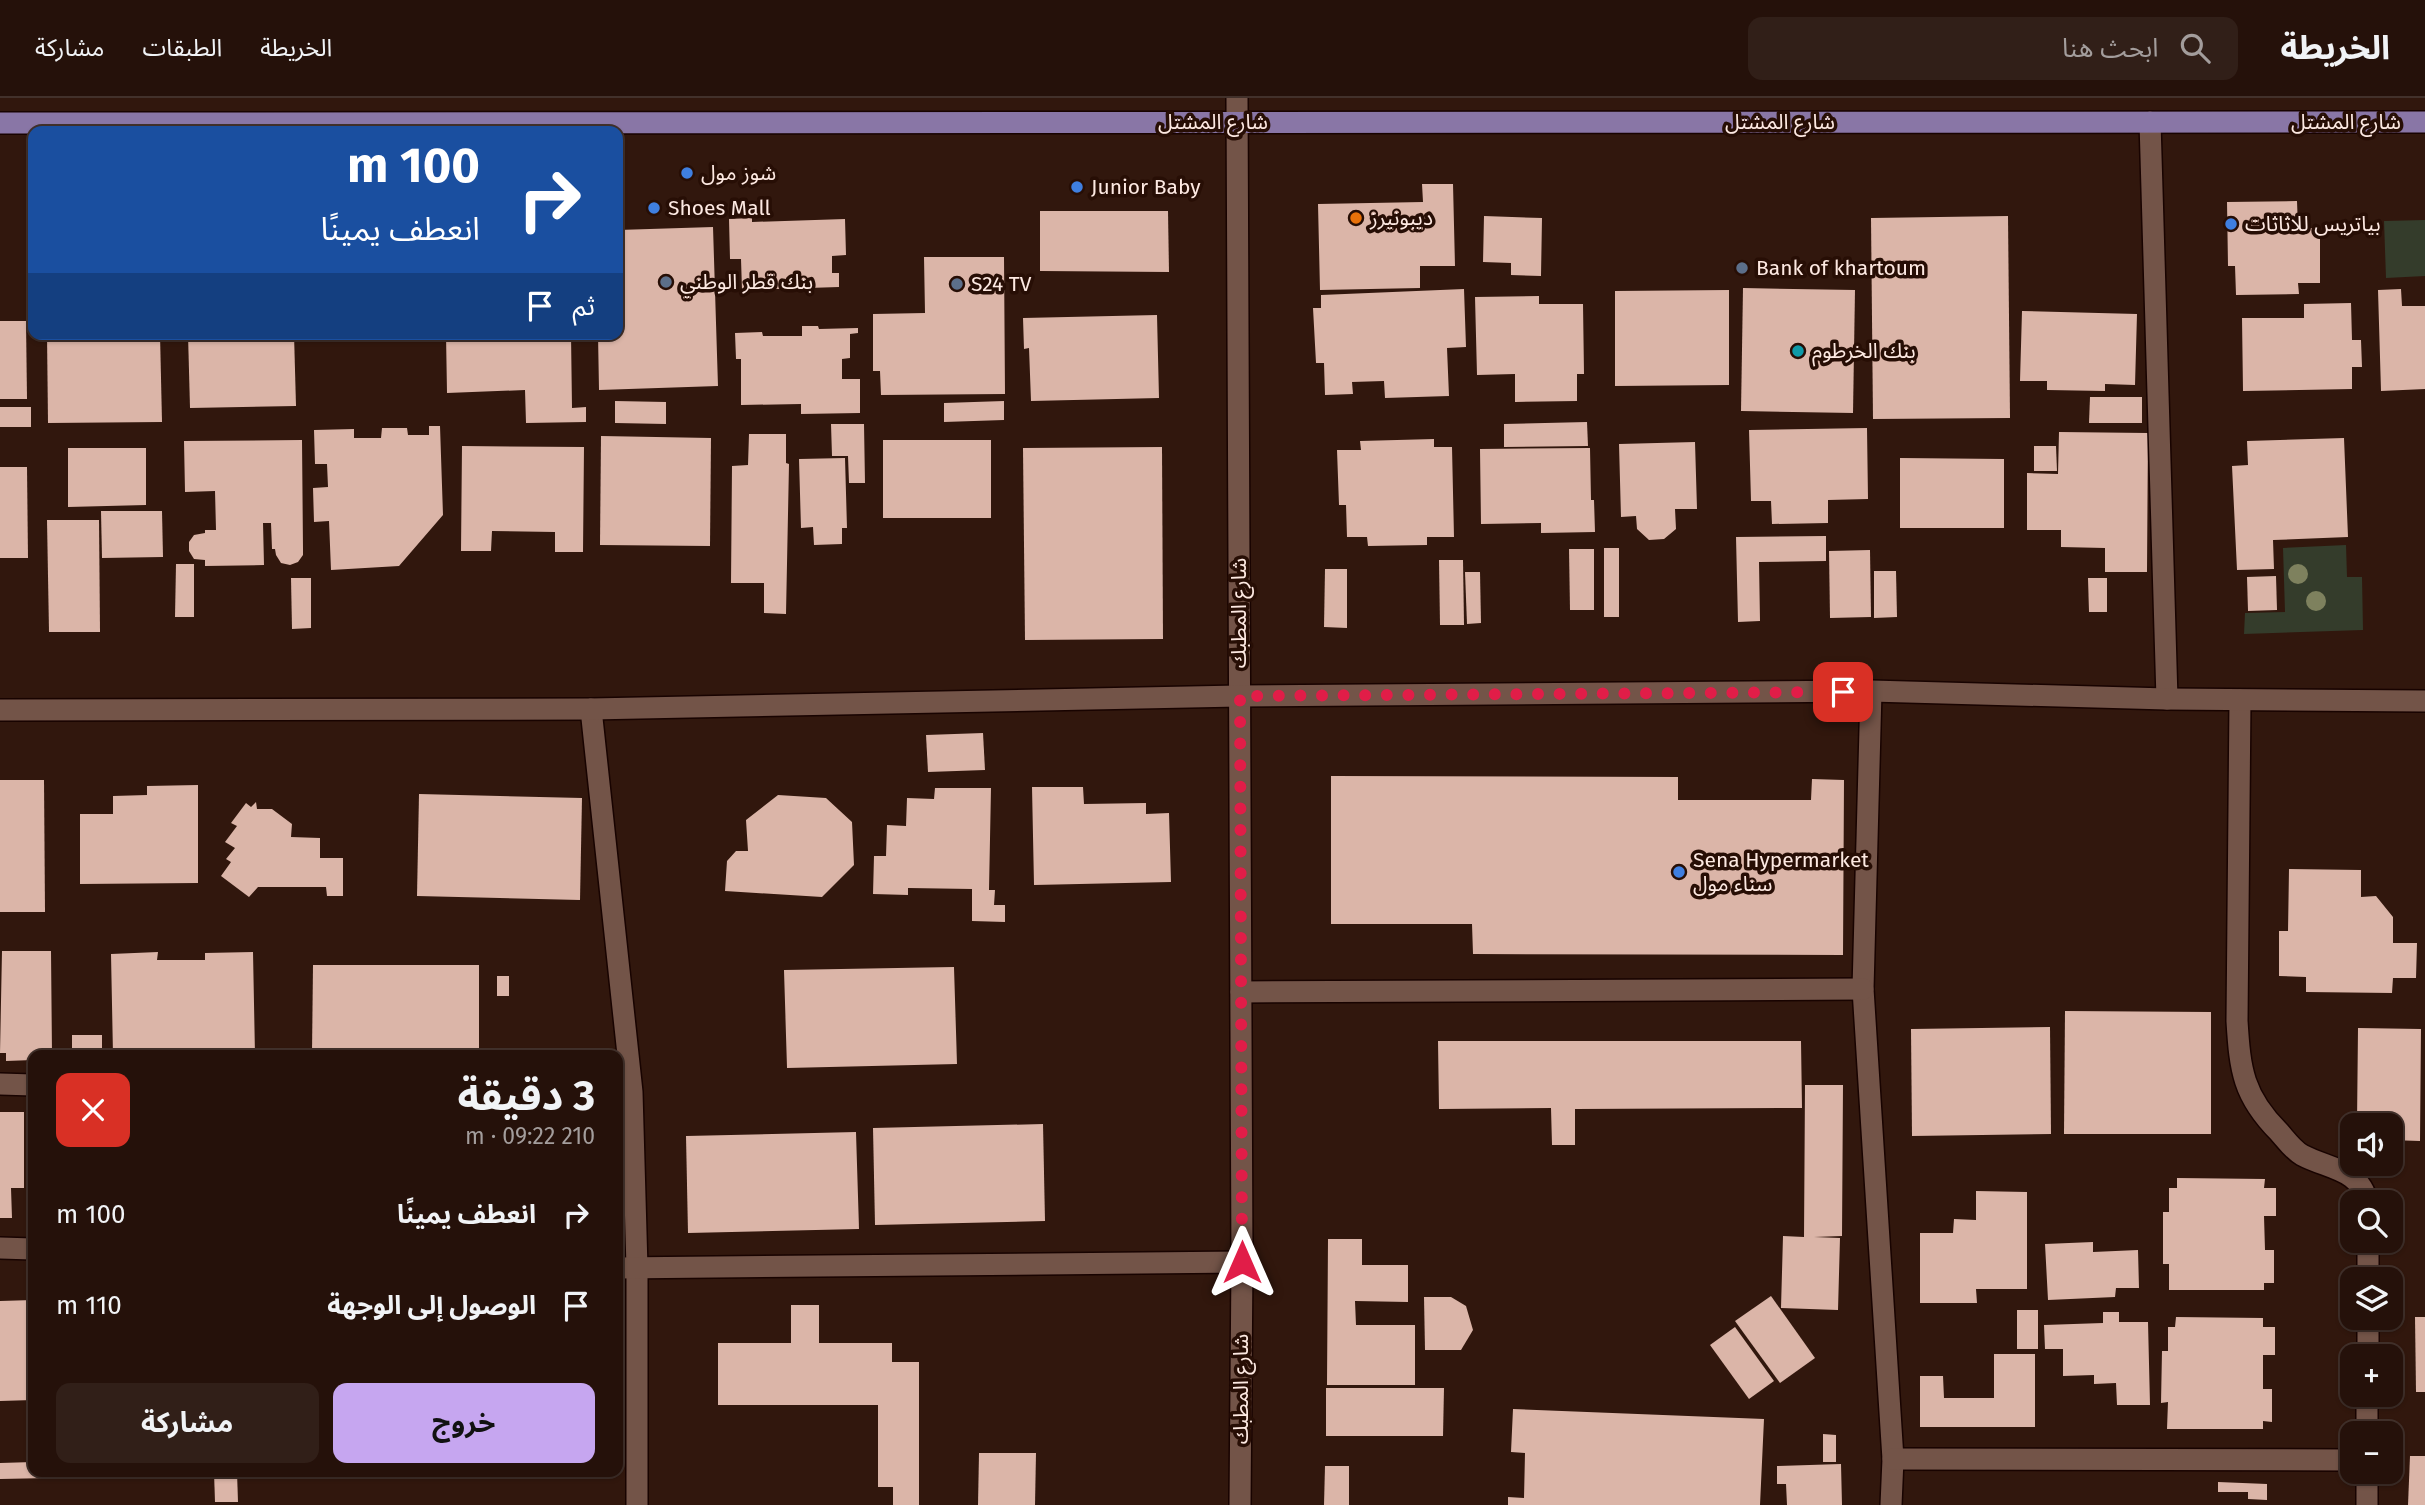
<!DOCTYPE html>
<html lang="ar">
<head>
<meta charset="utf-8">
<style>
  body { margin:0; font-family:"Fira Sans","Noto Sans Arabic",sans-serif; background:#311f18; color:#f1f3f6; direction:rtl; height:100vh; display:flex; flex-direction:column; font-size:26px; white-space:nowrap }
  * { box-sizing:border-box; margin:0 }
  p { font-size:23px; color:#a39d9c }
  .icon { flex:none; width:38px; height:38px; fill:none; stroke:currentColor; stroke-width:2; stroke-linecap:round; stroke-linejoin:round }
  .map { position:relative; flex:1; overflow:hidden; direction:ltr }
  .panel { position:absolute; left:28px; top:952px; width:595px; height:427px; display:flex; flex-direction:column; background:#25110a; border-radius:14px; box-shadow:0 2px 5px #0004,0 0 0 2px #42312b; direction:rtl }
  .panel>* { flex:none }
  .top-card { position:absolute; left:28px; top:28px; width:595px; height:214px; border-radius:14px; box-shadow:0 2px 5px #0004,0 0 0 2px #42312b; direction:rtl; background:#1a4fa0; color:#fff; overflow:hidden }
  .tools { position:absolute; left:2340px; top:1015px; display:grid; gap:14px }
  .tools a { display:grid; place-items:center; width:63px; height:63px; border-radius:14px; background:#25110a; box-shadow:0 2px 5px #0004,0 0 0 2px #42312b; font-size:35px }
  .pin { position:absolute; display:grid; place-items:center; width:60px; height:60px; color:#fff; margin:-30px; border-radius:14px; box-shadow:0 4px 10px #0006 }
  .me { position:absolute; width:77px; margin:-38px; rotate:0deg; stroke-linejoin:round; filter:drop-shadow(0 0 5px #0008) }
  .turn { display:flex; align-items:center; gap:24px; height:147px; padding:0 28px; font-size:32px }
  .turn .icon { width:91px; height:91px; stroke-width:2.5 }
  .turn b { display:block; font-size:49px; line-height:60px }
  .then { display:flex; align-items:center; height:66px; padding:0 28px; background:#0003; gap:14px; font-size:26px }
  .round { display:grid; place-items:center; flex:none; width:74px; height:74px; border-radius:14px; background:#311f18 }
  .summary { display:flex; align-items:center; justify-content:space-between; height:119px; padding:0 28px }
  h1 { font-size:42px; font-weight:700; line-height:52px }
  .primary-button { display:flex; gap:14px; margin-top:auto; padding:14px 28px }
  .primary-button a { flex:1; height:80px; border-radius:14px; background:#c6a6f0; color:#111; font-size:28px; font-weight:700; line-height:80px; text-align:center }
  .primary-button a+a { background:#311f18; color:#f1f3f6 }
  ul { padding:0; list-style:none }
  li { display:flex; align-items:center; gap:21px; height:91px; padding:0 28px }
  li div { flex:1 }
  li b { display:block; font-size:26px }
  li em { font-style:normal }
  header { display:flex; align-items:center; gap:42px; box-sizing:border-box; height:98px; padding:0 35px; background:#25110a; border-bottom:2px solid #42312b }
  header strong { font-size:33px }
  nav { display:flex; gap:38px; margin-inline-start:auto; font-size:24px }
  .search { width:490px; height:63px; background:#311f18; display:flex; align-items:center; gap:18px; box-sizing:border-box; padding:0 24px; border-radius:14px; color:#a39d9c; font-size:26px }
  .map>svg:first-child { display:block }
  .green { fill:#343c2b }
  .building { fill:#dbb5a8 }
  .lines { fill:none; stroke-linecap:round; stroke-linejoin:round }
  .minor-casing { stroke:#180300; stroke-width:24 }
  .major-casing { stroke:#180300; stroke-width:24 }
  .minor { stroke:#735448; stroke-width:21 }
  .major { stroke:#8976a6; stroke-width:21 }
  .tree { fill:#7e815e }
  .route { stroke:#e11d48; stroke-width:12; stroke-dasharray:0 21.6 }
  .shop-dot { fill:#3f7fe0; stroke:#270e05; stroke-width:2.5 }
  .food-dot { fill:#e8710a; stroke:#270e05; stroke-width:2.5 }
  .service-dot { fill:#5c6f8a; stroke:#270e05; stroke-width:2.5 }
  .culture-dot { fill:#0f9aa8; stroke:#270e05; stroke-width:2.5 }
  .labels { text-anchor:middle; stroke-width:7; stroke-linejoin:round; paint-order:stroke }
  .street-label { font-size:21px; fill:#fde9e2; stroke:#270e05 }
  .poi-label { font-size:21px; fill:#fde9e2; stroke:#270e05; text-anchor:start }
</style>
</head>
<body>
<header>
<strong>الخريطة</strong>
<div class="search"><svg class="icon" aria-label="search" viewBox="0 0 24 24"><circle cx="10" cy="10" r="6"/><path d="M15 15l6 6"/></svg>ابحث هنا</div>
<nav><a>الخريطة</a><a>الطبقات</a><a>مشاركة</a></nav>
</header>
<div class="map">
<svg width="2425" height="1407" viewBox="0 0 2425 1407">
  <rect width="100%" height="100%" fill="#31170d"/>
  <g class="green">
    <polygon points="2425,122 2425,178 2386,180 2384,123"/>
    <polygon points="2346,447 2347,479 2362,479 2363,532 2244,536 2245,515 2285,514 2283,450"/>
  </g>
  <g class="building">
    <polygon points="1422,86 1453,86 1455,168 1420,168 1420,190 1320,192 1318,106 1423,104"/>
    <polygon points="2297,103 2298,130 2320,130 2320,185 2298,185 2299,196 2236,197 2235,168 2228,168 2227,104"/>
    <polygon points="1040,113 1168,113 1169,174 1040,173"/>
    <polygon points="1484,118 1542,120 1541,178 1511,177 1511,165 1483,164"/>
    <polygon points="2008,118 2010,320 1873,321 1871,120"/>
    <polygon points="752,120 752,124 845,121 846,157 832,158 832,175 839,175 839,189 742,192 741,161 730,161 729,121"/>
    <polygon points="713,129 718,288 599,292 598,236 618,236 618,132"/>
    <polygon points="924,159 1004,159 1005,296 881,297 880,273 873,273 873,216 925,215"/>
    <polygon points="1743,190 1855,192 1853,315 1741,313"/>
    <polygon points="1464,191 1466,249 1447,250 1449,298 1385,300 1384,283 1352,284 1353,296 1325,297 1324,265 1316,265 1313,210 1321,210 1321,197"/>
    <polygon points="2401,191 2402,208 2425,208 2425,291 2381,293 2378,192"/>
    <polygon points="1729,192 1729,287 1615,288 1615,193"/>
    <polygon points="1539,198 1539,206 1583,206 1584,276 1577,276 1577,303 1515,304 1515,276 1477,277 1475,199"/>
    <polygon points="2351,205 2352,242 2361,242 2362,269 2352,269 2352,291 2243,293 2242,220 2304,220 2304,206"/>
    <polygon points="2022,213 2137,216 2135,287 2105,286 2105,293 2047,292 2047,283 2020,283"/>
    <polygon points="1157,217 1159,300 1031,303 1029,250 1024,251 1023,220"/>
    <polygon points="0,223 26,223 27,301 0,301"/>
    <polygon points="802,228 818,228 819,231 858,230 858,235 850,236 850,260 842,261 842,281 860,281 860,315 801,316 801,306 741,307 741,261 736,261 735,235 762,234 763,238 802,238"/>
    <polygon points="47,236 160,236 162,324 48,325"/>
    <polygon points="188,236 294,236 296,308 190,310"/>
    <polygon points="446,236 571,236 572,310 586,309 586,324 526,325 525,292 447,295"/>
    <polygon points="2090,299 2142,299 2142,325 2089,325"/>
    <polygon points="615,303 666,304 666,326 615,325"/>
    <polygon points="1004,303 1004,322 944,324 944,305"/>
    <rect x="0" y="309" width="31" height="20"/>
    <polygon points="1587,324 1588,348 1504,349 1504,326"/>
    <polygon points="831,326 864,326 865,385 849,385 848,358 832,358"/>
    <polygon points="429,328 440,328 443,417 399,468 331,472 329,423 314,424 313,390 328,389 327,366 315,366 314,332 354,331 354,340 381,340 382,330 407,330 408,337 429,337"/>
    <polygon points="1867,330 1868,401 1828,402 1828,425 1772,426 1771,403 1751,403 1749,332"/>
    <polygon points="2059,334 2148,335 2147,474 2105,474 2105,450 2061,449 2061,432 2027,432 2027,375 2058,376"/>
    <polygon points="749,336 786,336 786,365 789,366 786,516 764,515 764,485 731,485 732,368 748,367"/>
    <polygon points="601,338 711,340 710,448 600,447"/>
    <polygon points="2344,340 2348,439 2273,442 2274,471 2237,472 2232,368 2248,367 2247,343"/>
    <polygon points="1434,341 1434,349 1452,349 1454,439 1427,439 1427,447 1368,448 1367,439 1347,439 1346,407 1339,407 1337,352 1361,352 1360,343"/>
    <polygon points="302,342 303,451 303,457 298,464 290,467 281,465 276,457 275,451 272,451 271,425 263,425 264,467 205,468 205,462 194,461 189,453 189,444 194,437 205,435 205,432 216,432 215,393 185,394 184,343"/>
    <rect x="883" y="342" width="108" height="78"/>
    <polygon points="1695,344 1697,411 1675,411 1676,431 1664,441 1649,442 1637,431 1636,418 1621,419 1619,346"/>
    <polygon points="462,348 584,349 583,454 555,454 555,434 492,433 491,453 461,453"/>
    <polygon points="2034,348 2056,348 2057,373 2034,373"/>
    <polygon points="1162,349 1163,541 1025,542 1023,350"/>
    <polygon points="68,350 146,350 146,407 68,409"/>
    <polygon points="1590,350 1591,402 1594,402 1595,434 1541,435 1541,425 1481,426 1480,351"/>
    <polygon points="845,360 847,430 842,430 842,446 814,447 813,429 801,430 799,361"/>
    <polygon points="1900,360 2004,361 2004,430 1900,430"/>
    <polygon points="0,369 27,369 28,460 0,460"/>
    <polygon points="101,413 162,413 163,459 102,460"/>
    <polygon points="47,422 99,422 100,534 49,534"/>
    <polygon points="1826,438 1826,463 1759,464 1760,523 1738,524 1736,439"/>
    <rect x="1604" y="450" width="15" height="69"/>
    <polygon points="1569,451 1594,451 1594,512 1570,512"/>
    <polygon points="1870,452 1871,519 1830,520 1829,453"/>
    <polygon points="1439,462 1463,462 1464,527 1440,527"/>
    <polygon points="176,466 194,466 194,519 175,519"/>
    <polygon points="1325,471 1347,471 1347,530 1324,529"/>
    <polygon points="1874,473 1896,473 1897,519 1874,520"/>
    <polygon points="1465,474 1480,474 1481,525 1467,526"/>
    <polygon points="2276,478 2277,512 2248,513 2247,479"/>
    <polygon points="291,480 311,480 311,530 292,531"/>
    <polygon points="2088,480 2107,480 2107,514 2089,514"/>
    <polygon points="983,635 985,672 928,674 926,637"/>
    <polygon points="1331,678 1678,679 1678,702 1811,702 1812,681 1844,682 1843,857 1473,856 1472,826 1331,826"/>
    <polygon points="0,682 44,682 45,814 0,814"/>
    <polygon points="198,687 198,785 80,786 80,716 113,716 113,698 147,697 147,688"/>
    <polygon points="1032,689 1083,689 1084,706 1146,705 1146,716 1169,715 1171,784 1034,787"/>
    <polygon points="935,690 991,690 989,792 995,792 994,807 1005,807 1005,824 972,823 972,791 908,790 908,797 873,796 874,758 886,758 887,727 906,728 907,700 934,701"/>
    <polygon points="419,696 582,700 580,802 417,798"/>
    <polygon points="778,697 826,700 852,724 854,767 822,799 725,793 727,763 736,753 748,753 746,722"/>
    <polygon points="256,704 257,711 272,711 292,726 291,739 320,740 320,760 343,760 343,798 327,798 326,789 258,789 249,799 221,778 231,764 226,761 235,750 225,744 237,728 231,725 246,705 251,709"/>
    <polygon points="2289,771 2361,772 2361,799 2376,798 2393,819 2393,845 2417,845 2416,880 2393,880 2392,895 2306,894 2306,879 2279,878 2279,833 2288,833"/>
    <polygon points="2,853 51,853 52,957 33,957 33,962 6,963 6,955 0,955"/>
    <polygon points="158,854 157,862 205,862 205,855 253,854 255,957 210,957 210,953 155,954 155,957 113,957 111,856"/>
    <polygon points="313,867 479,867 479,956 312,956"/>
    <polygon points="954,869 957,966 787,970 784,872"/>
    <rect x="497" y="878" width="12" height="20"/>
    <polygon points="2065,913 2211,914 2211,1036 2064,1036"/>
    <polygon points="2050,929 2051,1036 1912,1038 1911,931"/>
    <polygon points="2358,930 2421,931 2420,1043 2390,1042 2390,1027 2385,1027 2385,1025 2357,1025"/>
    <rect x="72" y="937" width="30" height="20"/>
    <polygon points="1438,943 1801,943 1802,1010 1575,1011 1575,1047 1552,1047 1551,1010 1439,1011"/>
    <polygon points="1805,987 1843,987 1842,1138 1814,1139 1840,1140 1838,1212 1781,1210 1783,1138 1804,1139"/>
    <polygon points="0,1014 24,1014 24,1090 11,1090 12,1120 0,1120"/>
    <polygon points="1043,1026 1045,1123 875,1127 873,1030"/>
    <polygon points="856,1034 859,1131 688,1135 686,1038"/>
    <polygon points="2177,1080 2265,1081 2264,1090 2276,1090 2276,1118 2264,1118 2265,1152 2274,1152 2274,1185 2264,1185 2264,1192 2169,1192 2169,1166 2163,1166 2163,1114 2169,1114 2169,1090 2177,1090"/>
    <polygon points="1976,1093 2027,1094 2027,1191 1976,1191 1977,1205 1920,1205 1920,1135 1953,1135 1954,1121 1976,1122"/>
    <polygon points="1328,1141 1362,1141 1362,1167 1408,1167 1408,1204 1355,1203 1356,1227 1415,1227 1415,1287 1327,1287"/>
    <polygon points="2093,1144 2093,1154 2138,1152 2139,1190 2116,1190 2115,1199 2048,1202 2045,1146"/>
    <polygon points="1771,1198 1815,1260 1780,1285 1735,1223"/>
    <polygon points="1424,1199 1451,1199 1466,1208 1473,1232 1461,1252 1425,1252"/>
    <polygon points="33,1202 33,1302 0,1303 0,1203"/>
    <polygon points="791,1207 819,1207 819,1245 892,1245 892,1264 919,1264 919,1407 893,1407 893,1389 878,1389 878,1307 718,1307 718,1245 791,1245"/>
    <rect x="2017" y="1212" width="21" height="39"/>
    <polygon points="2103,1214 2119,1214 2119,1224 2148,1224 2150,1307 2117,1307 2116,1285 2094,1286 2094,1277 2063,1278 2063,1251 2045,1251 2044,1227 2103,1225"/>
    <polygon points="2176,1219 2263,1220 2263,1229 2275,1229 2275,1257 2263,1257 2263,1291 2272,1291 2272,1324 2263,1323 2263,1331 2167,1331 2168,1304 2161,1305 2162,1253 2168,1253 2168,1229 2175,1229"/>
    <polygon points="2415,1219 2425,1219 2425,1294 2416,1294"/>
    <polygon points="1735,1229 1774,1283 1749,1301 1710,1247"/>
    <polygon points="1994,1256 2035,1256 2035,1329 1920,1329 1920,1278 1943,1278 1944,1300 1994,1300"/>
    <polygon points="1326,1290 1444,1290 1443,1338 1326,1338"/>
    <polygon points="1513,1311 1764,1321 1760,1407 1508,1407 1508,1399 1524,1400 1525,1355 1511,1354"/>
    <polygon points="1823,1336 1836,1337 1836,1364 1823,1364"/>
    <polygon points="979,1355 1036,1355 1035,1407 978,1407"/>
    <polygon points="2410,1358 2425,1358 2425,1407 2408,1407"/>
    <polygon points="33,1364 33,1374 50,1374 50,1380 0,1381 0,1365"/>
    <polygon points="1841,1366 1842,1407 1787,1407 1786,1386 1777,1386 1777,1368"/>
    <polygon points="1325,1368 1349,1368 1349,1407 1324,1407"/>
    <polygon points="214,1374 237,1374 238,1404 215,1404"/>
    <polygon points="2218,1384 2267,1386 2267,1402 2248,1401 2248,1394 2218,1394"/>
  </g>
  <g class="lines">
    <defs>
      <g id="minor">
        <polyline points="1237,0 1242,1164 1240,1407"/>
        <polyline points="2150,24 2167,601"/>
        <polyline points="1871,593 1863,891 1893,1361 1891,1407"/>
        <path d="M2240,602l-3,321c3,49 6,75 42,111 7,8 14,18 23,23 26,14 59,14 65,47"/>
        <polyline points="591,611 632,994 637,1170 637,1407"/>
        <polyline points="0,612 591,611 1239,598 1871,593 2167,601 2425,603"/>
        <polyline points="1241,894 1863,891"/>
        <polyline points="0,986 33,987"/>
        <polyline points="0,1150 33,1151"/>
        <polyline points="618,1170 1242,1164"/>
        <polyline points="2368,1181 2368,1143"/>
        <polyline points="2368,1258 2368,1220"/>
        <polyline points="2367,1335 2367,1297"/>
        <polyline points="1893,1361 2352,1362"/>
        <polyline points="2367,1374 2367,1407"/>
      </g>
      <polyline id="major" points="0,25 2425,24"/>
    </defs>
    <use href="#minor" class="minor-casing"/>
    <use href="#major" class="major-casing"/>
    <use href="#minor" class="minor"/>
    <use href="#major" class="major"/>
  </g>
  <g class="tree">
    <circle cx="2298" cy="476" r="10"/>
    <circle cx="2316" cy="503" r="10"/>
  </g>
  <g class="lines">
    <polyline class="route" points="1242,1164 1240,598 1843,594"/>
  </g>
  <g class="shop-dot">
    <circle cx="687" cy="75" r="7"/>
    <circle cx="1077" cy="89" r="7"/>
    <circle cx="654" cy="110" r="7"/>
    <circle cx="2231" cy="126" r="7"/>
    <circle cx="1679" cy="774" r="7"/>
  </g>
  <circle class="food-dot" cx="1356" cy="120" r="7"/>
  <g class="service-dot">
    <circle cx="1742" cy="170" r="7"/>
    <circle cx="666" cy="184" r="7"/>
    <circle cx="957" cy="186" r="7"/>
  </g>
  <circle class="culture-dot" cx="1798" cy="253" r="7"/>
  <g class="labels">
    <g class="street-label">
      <text x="1213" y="31">شارع المشتل</text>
      <text x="1780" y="31">شارع المشتل</text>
      <text x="2346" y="31">شارع المشتل</text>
      <text transform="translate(1239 515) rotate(-90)" y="7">شارع المطبك</text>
      <text transform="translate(1241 1291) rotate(-90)" y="7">شارع المطبك</text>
    </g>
    <g class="poi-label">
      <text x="701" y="82">شوز مول</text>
      <text x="1091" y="96">Junior Baby</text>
      <text x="668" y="117">Shoes Mall</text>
      <text x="1370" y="127">ديبونيرز</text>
      <text x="2245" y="133">بياتريس للاثاثات</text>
      <text x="1756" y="177">Bank of khartoum</text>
      <text x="680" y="191">بنك قطر الوطني</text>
      <text x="971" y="193">S24 TV</text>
      <text x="1812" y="260">بنك الخرطوم</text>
      <text x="1693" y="769">Sena Hypermarket<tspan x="1693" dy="24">سناء مول</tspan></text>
    </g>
  </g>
</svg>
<div class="tools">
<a><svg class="icon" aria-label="sound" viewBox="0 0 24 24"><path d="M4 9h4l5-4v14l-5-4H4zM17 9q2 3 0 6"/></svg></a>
<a><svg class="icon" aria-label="search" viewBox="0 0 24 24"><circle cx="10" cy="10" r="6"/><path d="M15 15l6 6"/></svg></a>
<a><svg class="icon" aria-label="layers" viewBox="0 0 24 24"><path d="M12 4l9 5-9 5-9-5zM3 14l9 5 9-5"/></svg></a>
<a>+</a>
<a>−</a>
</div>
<div class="pin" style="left:1843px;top:594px;background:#d93025"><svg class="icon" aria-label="arrive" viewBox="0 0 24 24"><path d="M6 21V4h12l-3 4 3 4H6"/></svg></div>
<svg class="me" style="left:1242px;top:1164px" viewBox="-20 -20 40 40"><path d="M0-17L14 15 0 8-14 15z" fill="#e11d48" stroke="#fff" stroke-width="4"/></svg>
<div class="top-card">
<div class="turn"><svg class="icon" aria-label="right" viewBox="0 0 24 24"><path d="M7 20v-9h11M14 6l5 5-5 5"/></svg><div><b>100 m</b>انعطف يمينًا</div></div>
<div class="then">ثم<svg class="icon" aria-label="arrive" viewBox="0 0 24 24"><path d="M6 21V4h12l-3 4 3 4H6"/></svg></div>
</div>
<section class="panel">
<div class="summary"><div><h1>3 دقيقة</h1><p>210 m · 09:22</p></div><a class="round" style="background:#d93025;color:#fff"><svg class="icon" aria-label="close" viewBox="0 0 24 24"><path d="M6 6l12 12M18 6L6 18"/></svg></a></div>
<ul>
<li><svg class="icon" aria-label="right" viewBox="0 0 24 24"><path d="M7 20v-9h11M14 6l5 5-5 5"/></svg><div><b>انعطف يمينًا</b></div><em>100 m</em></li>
<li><svg class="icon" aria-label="arrive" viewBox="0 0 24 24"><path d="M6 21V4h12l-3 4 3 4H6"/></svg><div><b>الوصول إلى الوجهة</b></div><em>110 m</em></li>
</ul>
<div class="primary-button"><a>خروج</a><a>مشاركة</a></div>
</section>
</div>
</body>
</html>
